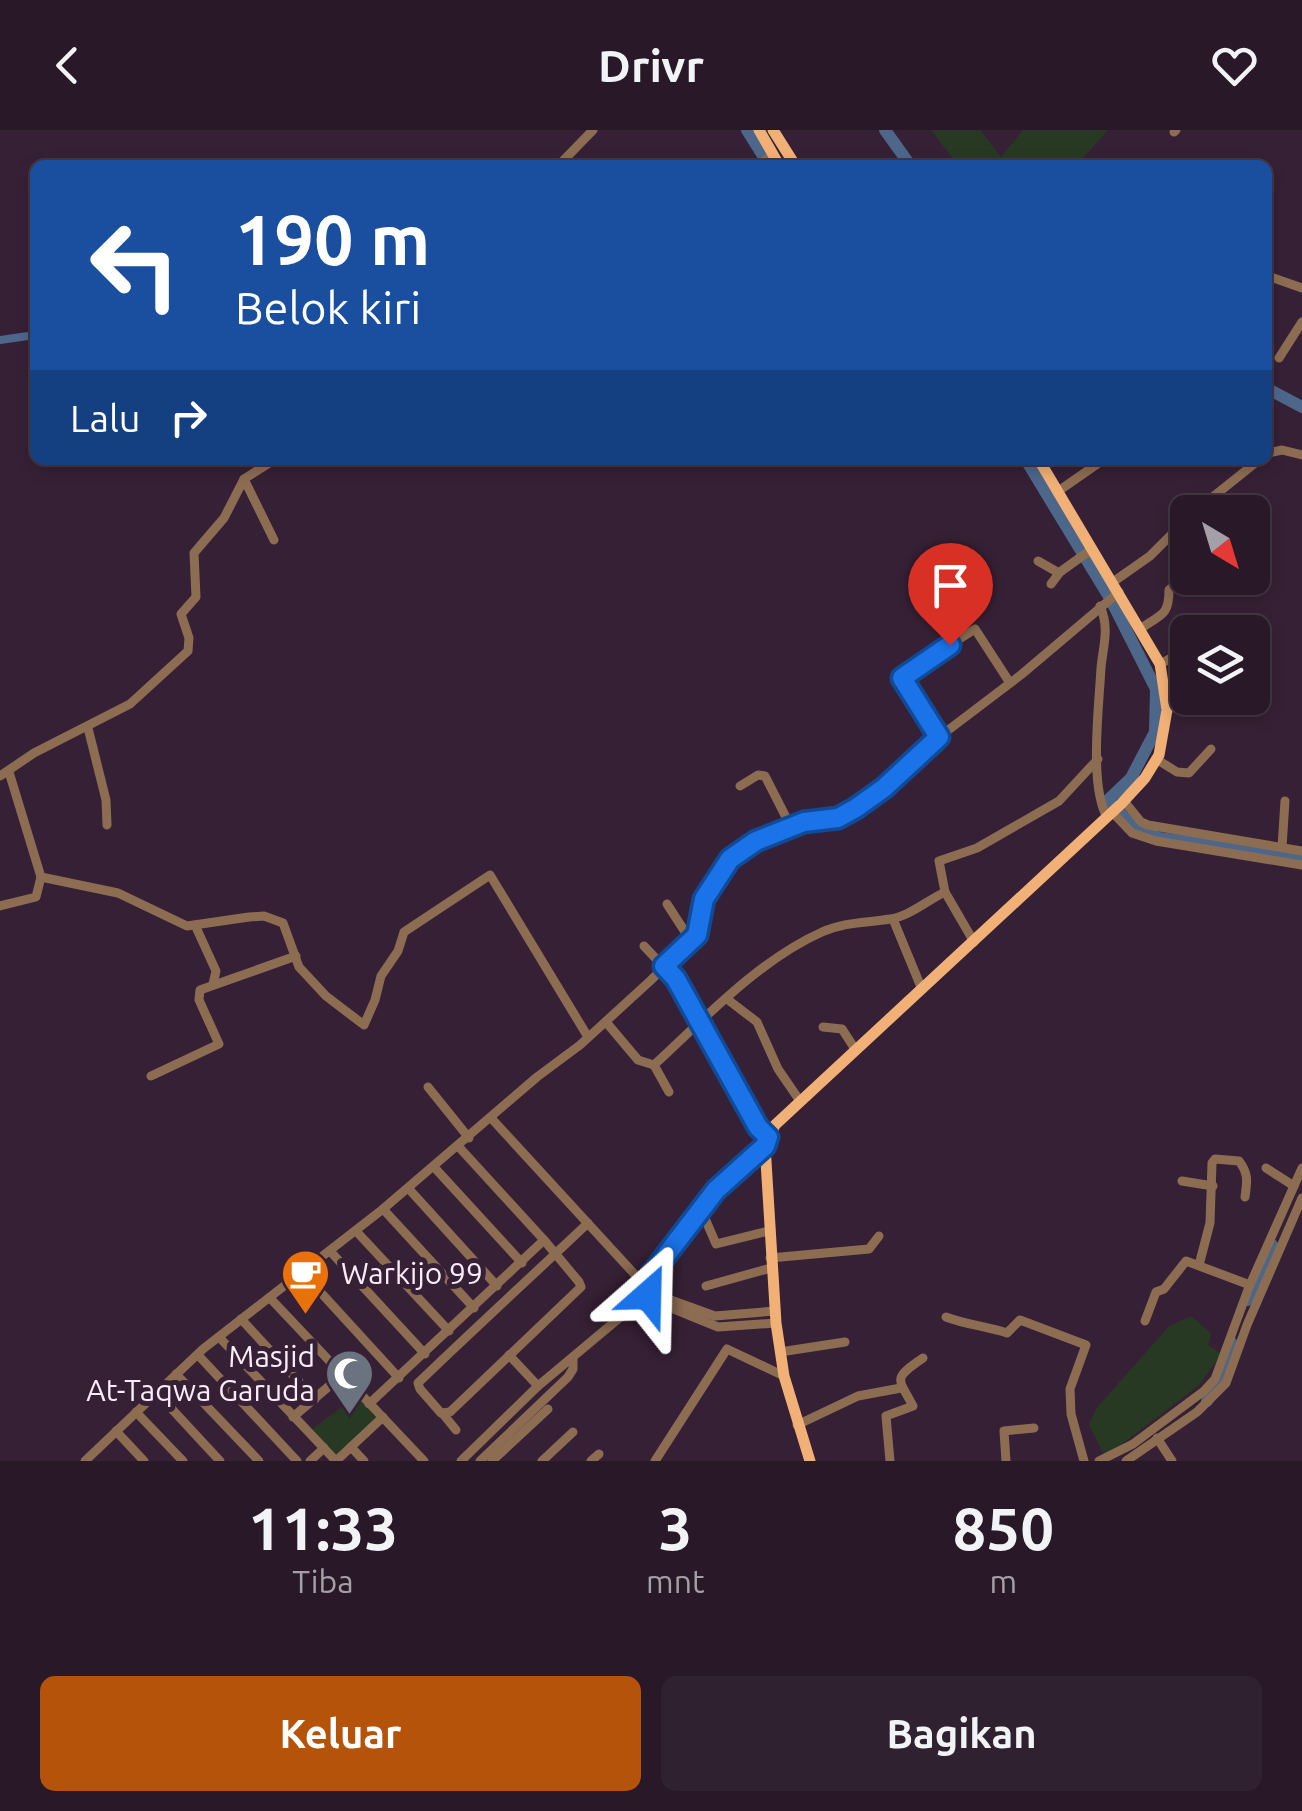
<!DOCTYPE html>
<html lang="id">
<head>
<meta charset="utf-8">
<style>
  body { margin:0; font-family:Ubuntu,sans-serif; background:#302130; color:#f1f3f6; height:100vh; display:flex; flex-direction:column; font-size:38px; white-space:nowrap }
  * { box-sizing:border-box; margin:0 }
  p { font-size:32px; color:#a5a0a8 }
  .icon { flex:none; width:55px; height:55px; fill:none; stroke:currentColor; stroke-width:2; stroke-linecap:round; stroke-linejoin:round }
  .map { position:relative; height:1331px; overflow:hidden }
  .details { display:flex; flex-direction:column; background:#281828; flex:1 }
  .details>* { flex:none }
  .banner { position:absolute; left:30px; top:30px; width:1242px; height:305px; border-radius:15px; box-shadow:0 5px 15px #0003,0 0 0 2px #443745; background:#1a4fa0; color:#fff; overflow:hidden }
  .needle { width:65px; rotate:142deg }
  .buttons { position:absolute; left:1170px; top:365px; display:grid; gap:20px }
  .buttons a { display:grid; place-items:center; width:100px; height:100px; border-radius:15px; background:#281828; box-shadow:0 5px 15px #0003,0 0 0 2px #443745; font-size:50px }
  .pin { position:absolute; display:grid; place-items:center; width:85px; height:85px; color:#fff; margin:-102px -42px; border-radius:50% 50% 50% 0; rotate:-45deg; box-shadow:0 0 10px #0007 }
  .pin .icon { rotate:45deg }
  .me { position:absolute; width:110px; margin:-55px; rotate:25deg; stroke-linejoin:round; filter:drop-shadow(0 0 8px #0008) }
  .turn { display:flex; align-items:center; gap:35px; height:210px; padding:0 40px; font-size:45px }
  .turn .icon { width:130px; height:130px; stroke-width:2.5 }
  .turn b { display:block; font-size:70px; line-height:85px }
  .then { display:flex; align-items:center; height:95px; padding:0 40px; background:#0003; gap:20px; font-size:38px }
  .eta { display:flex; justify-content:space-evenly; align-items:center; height:170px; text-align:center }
  .eta b { font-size:60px; font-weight:700; line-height:70px }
  .primary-button { display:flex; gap:20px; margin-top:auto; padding:20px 40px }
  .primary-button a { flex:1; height:115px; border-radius:15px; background:#b45309; color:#fff; font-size:40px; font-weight:700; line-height:115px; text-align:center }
  .primary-button a+a { background:#302130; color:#f1f3f6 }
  header { display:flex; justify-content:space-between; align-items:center; height:130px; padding:0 40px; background:#281828; font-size:45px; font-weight:700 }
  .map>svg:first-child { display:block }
  .green { fill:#283923 }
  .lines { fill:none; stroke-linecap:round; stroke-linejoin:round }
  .canal { stroke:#4d678b; stroke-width:8 }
  .river { stroke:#4d678b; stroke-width:12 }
  .minor { stroke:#8c6d52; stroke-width:9 }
  .major { stroke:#f1b076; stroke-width:11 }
  .route-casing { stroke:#114b97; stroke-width:25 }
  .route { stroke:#1a73e8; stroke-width:18 }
  .labels { text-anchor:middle; stroke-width:10; stroke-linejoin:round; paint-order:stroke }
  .poi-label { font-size:30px; fill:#fbecf9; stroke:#362035; text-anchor:start }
</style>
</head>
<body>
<header><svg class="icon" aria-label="back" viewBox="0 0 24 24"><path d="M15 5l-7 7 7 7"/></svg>Drivr<svg class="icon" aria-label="heart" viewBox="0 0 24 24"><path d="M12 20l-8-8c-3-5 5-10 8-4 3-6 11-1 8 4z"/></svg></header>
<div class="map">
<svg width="1302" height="1331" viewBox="0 0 1302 1331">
  <rect width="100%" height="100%" fill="#362035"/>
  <g class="green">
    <polygon points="931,0 980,0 1001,27 1023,0 1108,0 1077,35 958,35"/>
    <polygon points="1191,1186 1211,1203 1208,1215 1222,1224 1198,1256 1105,1327 1089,1295 1096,1279 1169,1196"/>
    <polygon points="359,1264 379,1287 335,1329 310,1301"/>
  </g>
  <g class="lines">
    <polyline class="canal" points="0,210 35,205"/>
    <g class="river">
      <polyline points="747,0 769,35"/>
      <polyline points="885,0 910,35"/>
      <polyline points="1268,259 1302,277"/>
      <polyline points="1026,330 1111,470 1156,559 1155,602 1131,648 1108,670 1129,693 1159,708 1302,727"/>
      <polyline points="1248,1170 1272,1115"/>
      <polyline points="1207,1271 1226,1237 1231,1212"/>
    </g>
    <g class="minor">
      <polyline points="1174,2 1176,0"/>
      <polyline points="559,35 593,0"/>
      <polyline points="758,35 773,25"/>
      <polyline points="1268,146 1302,158"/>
      <polyline points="1279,228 1302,192"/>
      <polyline points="1268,323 1282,320 1302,325"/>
      <polyline points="244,349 274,410"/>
      <polyline points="1057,362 1103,330"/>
      <polyline points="1194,382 1259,330"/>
      <polyline points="1038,431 1059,443"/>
      <polyline points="1113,452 1150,426 1188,388"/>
      <polyline points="1051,454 1060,442 1092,419"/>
      <path d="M1100,476c10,22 3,40 1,62 -2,38 -12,118 6,149"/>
      <path d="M1140,499c21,-15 29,-13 29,-39l16,-14"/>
      <polyline points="1218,502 1220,502"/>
      <polyline points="1160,534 1188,519"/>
      <polyline points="1167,580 1190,568"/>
      <polyline points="88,598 106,670 107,695"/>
      <polyline points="939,607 907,560 903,545 975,499 1010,553"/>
      <polyline points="1156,629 1177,642 1189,643 1211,619"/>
      <polyline points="9,642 41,747 118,763 187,796 249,787 264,786 283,793 299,837 326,866 364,895 375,870 381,846 398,821 404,802 490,745 588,907"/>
      <polyline points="0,646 34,623 130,574 188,521 189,508 181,484 196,467 194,423 224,388 244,349 274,330"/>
      <polyline points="740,656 758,645 765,646 791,697"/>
      <polyline points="1124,671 1141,692 1148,695 1302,721"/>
      <polyline points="1112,682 1132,703 1156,711 1302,735"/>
      <polyline points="1282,717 1285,671"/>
      <polyline points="667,774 691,811"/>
      <polyline points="0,776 36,767 41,747"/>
      <polyline points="893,789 921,857"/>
      <polyline points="195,795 216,841 213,854"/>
      <polyline points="974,812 945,762 939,731 977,718 1059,671 1098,629"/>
      <path d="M644,816c42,42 60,88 89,138 11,18 20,40 35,53"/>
      <polyline points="727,869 757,892 778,939 800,971"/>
      <polyline points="606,892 638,930 654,935"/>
      <polyline points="823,897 842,899 855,919"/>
      <polyline points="151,946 219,914 199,870 200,860 296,826"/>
      <polyline points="428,957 469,1008"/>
      <path d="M669,962l-15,-27c50,-46 105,-105 168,-133 22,-10 44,-9 68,-13 18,-2 38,-19 55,-27"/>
      <polyline points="491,988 650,1161"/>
      <path d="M458,1016l86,94 35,42 2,5 -131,125 -9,1 -21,-24 -2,-6c56,-54 114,-107 170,-160"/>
      <polyline points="434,1037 522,1133"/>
      <polyline points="1266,1038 1294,1056"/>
      <polyline points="1182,1051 1213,1056"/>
      <polyline points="408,1058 497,1156"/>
      <polyline points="383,1079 474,1178"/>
      <polyline points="701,1079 716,1114 769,1101"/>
      <polyline points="356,1101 449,1201"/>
      <polyline points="330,1121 425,1224"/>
      <polyline points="770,1128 869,1119 879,1106"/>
      <path d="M1199,1135l11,-42 2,-60 3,-4 24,2c10,13 8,21 6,36"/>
      <polyline points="302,1142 399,1248"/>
      <polyline points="644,1154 716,1059 765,1015"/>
      <polyline points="706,1156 771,1138"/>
      <polyline points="657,1165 715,1186 775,1181"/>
      <polyline points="270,1168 424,1331"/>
      <polyline points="654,1171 718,1197 776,1193"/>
      <path d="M946,1187c21,8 40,9 61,16l13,-13 66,25 -16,44 1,25 13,47"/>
      <polyline points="241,1189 315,1269"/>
      <polyline points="1145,1191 1156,1162 1164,1159 1186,1131 1250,1155"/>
      <polyline points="219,1207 336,1331"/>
      <polyline points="780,1222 845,1212"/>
      <polyline points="198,1225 297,1331"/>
      <polyline points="509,1225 538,1256"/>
      <polyline points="176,1244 259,1331"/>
      <polyline points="157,1263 220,1331"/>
      <polyline points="369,1274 544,1110"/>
      <polyline points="136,1282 183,1331"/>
      <polyline points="443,1284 456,1300"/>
      <polyline points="293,1287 342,1245"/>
      <polyline points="797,1295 858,1266 901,1258"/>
      <polyline points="116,1301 144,1331"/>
      <polyline points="1157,1308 1172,1331"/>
      <polyline points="351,1317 364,1331"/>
      <polyline points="85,1331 203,1219 383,1079 537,947 580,915 650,851 697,805 704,769 730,729 756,711 804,692 839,688 870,668 922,620 1022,544 1119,462"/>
      <polyline points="310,1331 324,1318"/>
      <polyline points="336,1331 383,1287"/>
      <polyline points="461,1331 538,1256 636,1174 648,1168"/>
      <polyline points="480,1331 568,1247 573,1239 573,1229"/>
      <polyline points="492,1331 548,1279"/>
      <polyline points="542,1331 573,1302"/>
      <polyline points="591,1331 599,1324"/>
      <polyline points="655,1331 727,1219 784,1246"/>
      <path d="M890,1331l-4,-45 27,-10c-15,-28 -21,-27 10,-48"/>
      <polyline points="1006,1331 1004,1301 1034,1298"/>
      <polyline points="1099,1331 1133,1314 1204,1261 1215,1249 1249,1157 1302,1038"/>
      <polyline points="1126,1331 1197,1282 1226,1253 1247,1195 1302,1068"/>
    </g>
    <g class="major">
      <polyline points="759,0 779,35"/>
      <polyline points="773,0 795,35"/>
      <polyline points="810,1331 784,1246 776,1193 765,1015 775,995 1121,674 1145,648 1159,625 1167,580 1160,534 1039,330"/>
    </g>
  </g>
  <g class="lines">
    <defs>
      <polyline id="route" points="648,1165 650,1161 644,1154 716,1060 765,1016 768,1007 758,997 676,849 664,836 697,805 704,769 730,729 756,711 804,692 838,688 856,678 884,658 939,607 902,548 950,515"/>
    </defs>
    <use href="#route" class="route-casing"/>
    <use href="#route" class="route"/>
  </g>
  <defs>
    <symbol id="cafe-pin" viewBox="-11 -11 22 30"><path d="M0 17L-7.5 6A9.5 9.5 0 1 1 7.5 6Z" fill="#e8710a" stroke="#362035"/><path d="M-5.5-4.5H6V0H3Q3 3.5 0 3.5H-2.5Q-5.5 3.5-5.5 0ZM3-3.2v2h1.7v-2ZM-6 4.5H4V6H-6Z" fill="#fff"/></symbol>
    <symbol id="mosque-pin" viewBox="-11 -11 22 30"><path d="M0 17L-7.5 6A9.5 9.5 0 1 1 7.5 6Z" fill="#6b7280" stroke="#362035"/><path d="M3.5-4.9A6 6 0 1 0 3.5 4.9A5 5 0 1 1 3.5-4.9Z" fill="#fff"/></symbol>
  </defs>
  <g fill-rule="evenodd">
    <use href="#cafe-pin" x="278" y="1116" width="55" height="75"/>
    <use href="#mosque-pin" x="322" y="1216" width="55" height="75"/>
  </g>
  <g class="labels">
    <g class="poi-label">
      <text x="341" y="1154">Warkijo 99</text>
      <text x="315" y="1237" text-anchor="end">Masjid<tspan x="315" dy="34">At-Taqwa Garuda</tspan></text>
    </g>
  </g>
</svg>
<div class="buttons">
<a><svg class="needle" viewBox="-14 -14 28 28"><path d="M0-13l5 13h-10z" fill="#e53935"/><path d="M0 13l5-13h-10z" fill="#a5a0a8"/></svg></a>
<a><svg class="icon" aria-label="layers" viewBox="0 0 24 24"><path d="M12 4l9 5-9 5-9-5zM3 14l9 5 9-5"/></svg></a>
</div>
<div class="pin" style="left:950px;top:515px;background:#d93025"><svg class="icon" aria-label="arrive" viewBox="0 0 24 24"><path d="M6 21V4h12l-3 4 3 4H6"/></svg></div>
<svg class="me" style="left:648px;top:1165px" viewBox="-20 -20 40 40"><path d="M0-17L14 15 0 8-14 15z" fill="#1a73e8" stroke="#fff" stroke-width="4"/></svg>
<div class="banner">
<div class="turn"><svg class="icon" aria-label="left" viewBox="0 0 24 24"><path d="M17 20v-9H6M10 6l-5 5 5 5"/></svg><div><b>190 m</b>Belok kiri</div></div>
<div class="then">Lalu<svg class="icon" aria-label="right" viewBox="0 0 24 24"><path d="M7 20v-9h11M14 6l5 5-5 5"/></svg></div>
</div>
</div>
<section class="details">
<div class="eta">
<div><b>11:33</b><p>Tiba</p></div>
<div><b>3</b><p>mnt</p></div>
<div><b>850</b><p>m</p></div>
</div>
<div class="primary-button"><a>Keluar</a><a>Bagikan</a></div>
</section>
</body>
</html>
